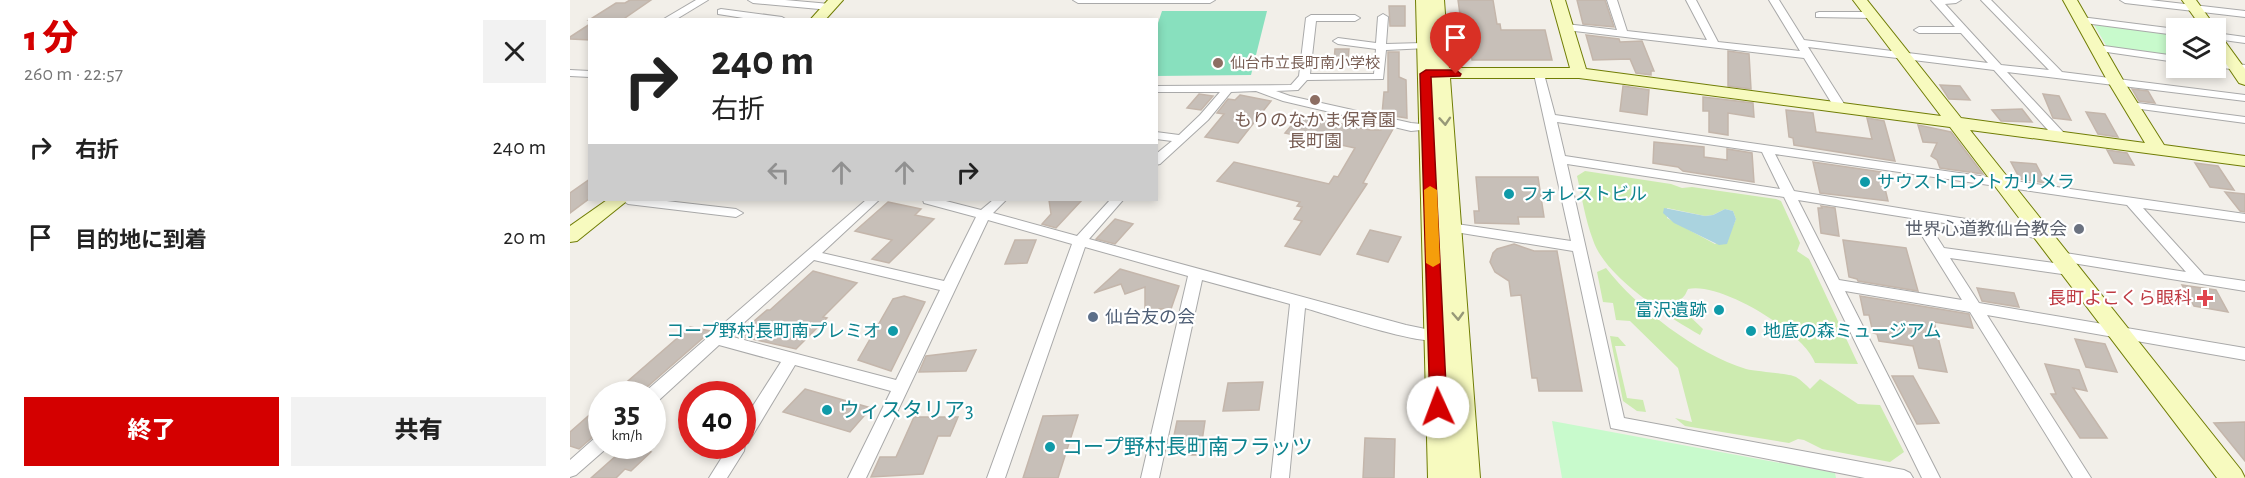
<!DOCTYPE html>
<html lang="ja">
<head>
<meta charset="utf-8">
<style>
  body { margin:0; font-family:"Alegreya Sans","Noto Sans JP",sans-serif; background:#f2f2f2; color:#222; height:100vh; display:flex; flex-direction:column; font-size:22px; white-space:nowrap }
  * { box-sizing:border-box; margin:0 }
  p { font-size:20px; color:#767676 }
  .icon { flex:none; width:33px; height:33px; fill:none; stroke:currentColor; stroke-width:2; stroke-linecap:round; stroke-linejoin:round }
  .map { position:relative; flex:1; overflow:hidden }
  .panel { display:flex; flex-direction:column; background:#fff; width:570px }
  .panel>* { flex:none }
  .top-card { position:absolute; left:18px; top:18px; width:570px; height:183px; border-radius:0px; box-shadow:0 3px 9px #0003; background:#fff; color:#222; overflow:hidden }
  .controls { position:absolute; left:1596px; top:18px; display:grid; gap:12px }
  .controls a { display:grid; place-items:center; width:60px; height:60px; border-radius:0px; background:#fff; box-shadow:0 3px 9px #0003; font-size:30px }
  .speed { position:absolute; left:18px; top:381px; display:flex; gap:12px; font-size:30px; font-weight:700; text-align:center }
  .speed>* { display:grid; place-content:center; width:78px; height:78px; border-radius:50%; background:#fff; box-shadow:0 3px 9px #0003; line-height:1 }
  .speed small { font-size:15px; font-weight:400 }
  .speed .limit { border:9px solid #d22; background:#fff; color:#111 }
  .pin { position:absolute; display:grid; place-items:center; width:51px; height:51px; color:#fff; margin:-62px -26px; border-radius:50% 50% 50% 0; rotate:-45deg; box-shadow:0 0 6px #0007 }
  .pin .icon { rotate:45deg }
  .me { position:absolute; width:66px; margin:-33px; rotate:358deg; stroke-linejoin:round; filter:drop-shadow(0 0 4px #0008) }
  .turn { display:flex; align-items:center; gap:21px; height:126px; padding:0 24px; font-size:27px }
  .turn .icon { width:78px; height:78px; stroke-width:2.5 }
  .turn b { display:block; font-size:42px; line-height:51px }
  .lanes { display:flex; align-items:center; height:57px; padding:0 24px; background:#0003; justify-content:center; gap:30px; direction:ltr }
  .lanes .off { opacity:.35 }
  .round { display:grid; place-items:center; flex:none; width:63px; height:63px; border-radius:0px; background:#f2f2f2 }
  .headline { display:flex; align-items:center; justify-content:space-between; height:102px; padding:0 24px }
  h1 { font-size:36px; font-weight:800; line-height:45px; color:#d40000 }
  .cta { display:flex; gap:12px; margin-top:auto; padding:12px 24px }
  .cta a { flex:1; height:69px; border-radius:0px; background:#d40000; color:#fff; font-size:24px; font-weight:800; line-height:69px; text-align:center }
  .cta a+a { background:#f2f2f2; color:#222 }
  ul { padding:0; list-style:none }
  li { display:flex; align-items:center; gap:18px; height:90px; padding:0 24px }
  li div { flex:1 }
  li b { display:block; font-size:22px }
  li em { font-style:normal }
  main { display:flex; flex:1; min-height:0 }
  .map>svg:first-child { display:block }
  .grass { fill:#cdebb0; fill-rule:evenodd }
  .park { fill:#c8facc }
  .pitch { fill:#88e0be }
  .water { fill:#aad3df }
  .building { fill:#c7bfb8; stroke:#c4b6ab; stroke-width:1.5 }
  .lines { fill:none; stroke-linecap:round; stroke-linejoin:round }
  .street-casing { stroke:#a9a9a9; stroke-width:2 }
  .secondary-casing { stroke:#707d05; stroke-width:2 }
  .street { fill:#fff; fill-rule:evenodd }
  .secondary { fill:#f7fabf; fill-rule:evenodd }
  .oneway { stroke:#979978 }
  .route { fill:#d40000; stroke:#8a0000; stroke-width:1.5 }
  .slow { fill:#f59e0b }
  .education-dot { fill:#8d6e63; stroke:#fff; stroke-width:2 }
  .culture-dot { fill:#0f9aa8; stroke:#fff; stroke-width:2 }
  .worship-dot { fill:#6b7280; stroke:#fff; stroke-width:2 }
  .health-dot { fill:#e0444e; stroke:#fff; stroke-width:2 }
  .service-dot { fill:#5c6f8a; stroke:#fff; stroke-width:2 }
  .labels { text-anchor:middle; stroke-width:4.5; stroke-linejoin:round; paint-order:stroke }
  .far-education-label { font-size:15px; fill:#785e54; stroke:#fff; text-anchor:start }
  .education-label { font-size:18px; fill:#785e54; stroke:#fff }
  .culture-label { font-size:18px; fill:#0d838f; stroke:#fff; text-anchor:start }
  .worship-label { font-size:18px; fill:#5b616d; stroke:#fff; text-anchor:end }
  .health-label { font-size:18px; fill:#be3a42; stroke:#fff; text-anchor:end }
  .service-label { font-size:18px; fill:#4e5e75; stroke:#fff; text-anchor:start }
  .near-culture-label { font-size:21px; fill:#0d838f; stroke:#fff; text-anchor:start }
</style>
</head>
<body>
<main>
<section class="panel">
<div class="headline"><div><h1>1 分</h1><p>260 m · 22:57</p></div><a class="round"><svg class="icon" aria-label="close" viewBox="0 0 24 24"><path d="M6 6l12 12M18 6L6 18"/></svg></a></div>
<ul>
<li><svg class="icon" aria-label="right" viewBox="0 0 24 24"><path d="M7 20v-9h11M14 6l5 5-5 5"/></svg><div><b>右折</b></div><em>240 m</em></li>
<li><svg class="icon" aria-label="arrive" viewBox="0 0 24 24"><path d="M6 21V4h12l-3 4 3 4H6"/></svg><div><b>目的地に到着</b></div><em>20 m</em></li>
</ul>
<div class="cta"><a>終了</a><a>共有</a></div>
</section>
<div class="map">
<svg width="1675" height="478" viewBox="0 0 1675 478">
  <rect width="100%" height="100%" fill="#f2efe9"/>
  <g class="grass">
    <path d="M1015,171l86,13 11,4 10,-1 84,12 5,2 19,42 -3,8 12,8 49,105 -43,-1c-10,-30 -95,-82 -127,-74l-3,6 -8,9 26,25 -3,6c-33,-19 -95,-58 -107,-95 -8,-21 -11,-43 -16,-64zM1097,208l38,8 8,-1 12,-6 8,2 3,8 -7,17 -14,8 -48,-26z"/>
    <path d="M1036,268c31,40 91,86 140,101 12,3 43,4 50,8 5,3 10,8 14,12l10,-10 38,25 22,1 24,47 -14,10 -68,-13 -18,-9 -6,-1 -9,4 -104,-17 -10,-8 17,4 -14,-54 -48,-47 -14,-1 -3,-17 -10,-1 -6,-30z"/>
    <polygon points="1040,336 1048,337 1056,346 1045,346 1057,398 1073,400 1076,412 1067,411 1053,401"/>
  </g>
  <g class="park">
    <polygon points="1523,23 1602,33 1606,39 1606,56 1537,47"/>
    <polygon points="982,421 1265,473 1266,478 992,478"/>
  </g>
  <polygon class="pitch" points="592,11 697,11 681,75 587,76 587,26"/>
  <polygon class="water" points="1094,208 1135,216 1143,215 1155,209 1163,211 1166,219 1157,244 1149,245 1104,223 1093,213"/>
  <g class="building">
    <polygon points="60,0 81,0 52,20 19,20 46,3 55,3"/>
    <polygon points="888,0 923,0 927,24 930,24 931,30 975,30 982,60 902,60 898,29 892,29"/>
    <polygon points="1007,0 1035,0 1044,27 1013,24"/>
    <polygon points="819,6 835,6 835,26 820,26"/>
    <polygon points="20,24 20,40 0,39 0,37"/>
    <polygon points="1016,35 1049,39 1050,42 1072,41 1084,71 1081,71 1081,75 1066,73 1060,59 1023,60"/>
    <polygon points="765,49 779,49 778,61 764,61"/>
    <polygon points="1158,51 1179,54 1181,89 1158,86"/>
    <polygon points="818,52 829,52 829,77 836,80 837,118 812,114 814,92 818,92"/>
    <polygon points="1370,85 1390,86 1400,100 1379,99"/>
    <polygon points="1053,86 1079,90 1077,115 1050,111"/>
    <polygon points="1562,89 1578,91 1585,103 1569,101"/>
    <polygon points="629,94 643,96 631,110 617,108"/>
    <polygon points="1473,94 1489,96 1501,120 1483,118"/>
    <polygon points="670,95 701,101 668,143 635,137 654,114 647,113 658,99 665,100"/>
    <polygon points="1133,97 1183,103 1184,117 1158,113 1158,135 1139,132 1139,111 1133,111"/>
    <polygon points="1452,109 1462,122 1431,121 1422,110"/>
    <polygon points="1216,110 1243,113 1246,132 1302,139 1297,118 1314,121 1325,161 1224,145 1223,138 1219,137"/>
    <polygon points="1516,112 1535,114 1548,137 1528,134"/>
    <polygon points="730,115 800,130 811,130 812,126 823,129 793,183 797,184 750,255 715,246 732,221 724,219 732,207 727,206 730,202 647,181 664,162 759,184 764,176 768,177 785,148 715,133"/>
    <polygon points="1348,125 1381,132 1413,174 1370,168 1367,160 1361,156 1367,143 1353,142"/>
    <polygon points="1084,142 1134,147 1134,157 1157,160 1157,149 1182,153 1184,182 1113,171 1108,167 1083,163"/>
    <polygon points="1537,150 1557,153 1564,165 1544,163"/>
    <polygon points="1243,162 1311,172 1318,201 1250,193"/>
    <polygon points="1441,162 1466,164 1476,183 1450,179"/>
    <polygon points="1625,163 1648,166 1664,190 1640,187"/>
    <polygon points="906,177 968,177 974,217 948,217 949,224 905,223 904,211 909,211"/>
    <polygon points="20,179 20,198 0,213 0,193"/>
    <polygon points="1655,192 1675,194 1675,212 1670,211"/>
    <polygon points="479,200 512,200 486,228 472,224 481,214"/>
    <polygon points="318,202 351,209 345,215 364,219 319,263 302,259 322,240 285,231"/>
    <polygon points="1251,206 1265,208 1269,236 1251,233 1248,208 1252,208"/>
    <polygon points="545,219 563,224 545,244 526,239"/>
    <polygon points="800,230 831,237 818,262 787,254"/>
    <polygon points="445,240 466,240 457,263 435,264"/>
    <polygon points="1273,240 1336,248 1348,291 1288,281 1287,279 1279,277"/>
    <polygon points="944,244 964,251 987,251 1012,391 969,391 967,378 962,378 951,295 941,296 939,281 925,272 920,262 923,253 927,249"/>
    <polygon points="550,269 609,286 601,309 575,309 575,287 555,294 551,284 524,293"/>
    <polygon points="243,271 287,283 253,317 257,318 226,349 173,337 175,329 197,310 200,310"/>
    <polygon points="1612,285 1646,290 1658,312 1624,306"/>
    <polygon points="1407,288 1444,293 1449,307 1412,301"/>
    <polygon points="334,296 355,302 321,371 288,360 323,299"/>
    <polygon points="1290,296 1399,314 1403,328 1364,322 1377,372 1349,368 1343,346 1309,341 1307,334 1303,333 1299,315 1294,315"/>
    <polygon points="120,327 141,331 69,394 43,394"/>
    <polygon points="1505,339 1535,344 1547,372 1516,367"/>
    <polygon points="406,350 396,371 349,372 356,356"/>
    <polygon points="1475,364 1509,370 1517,391 1503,388 1537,438 1510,438 1481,394 1486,394"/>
    <polygon points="1322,376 1343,376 1369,423 1347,424"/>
    <polygon points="693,382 689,410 653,411 658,383"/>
    <polygon points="235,389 301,408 280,432 213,412"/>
    <polygon points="32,404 32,429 9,449 0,446 0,432"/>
    <polygon points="508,415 488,478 453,478 473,416"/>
    <polygon points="344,417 388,417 380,436 368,436 353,474 301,477 310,457 326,457"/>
    <polygon points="607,421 635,421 630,455 600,455"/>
    <polygon points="1675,422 1675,461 1644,423"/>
    <polygon points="795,438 825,439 824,478 793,478"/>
    <polygon points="57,446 81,452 61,471 55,469 46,478 21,478"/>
  </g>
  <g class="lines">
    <defs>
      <g id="street">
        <polygon points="126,0 138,0 105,20 92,20"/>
        <polygon points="178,0 215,0 260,4 265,7 260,10 183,3"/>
        <polygon points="503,0 645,0 640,3 508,3"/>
        <polygon points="1037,0 1047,0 1057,31 1137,40 1116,0 1126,0 1148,42 1230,51 1199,0 1209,0 1234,40 1418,63 1391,33 1349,33 1344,30 1349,27 1385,27 1361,0 1391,0 1386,3 1375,4 1431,65 1479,70 1411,0 1421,0 1492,72 1675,95 1675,101 1437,72 1494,133 1496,136 1494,139 1486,139 1424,70 1238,47 1276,107 1270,110 1264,107 1234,58 996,30 991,27 996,24 1047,30"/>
        <polygon points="1550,0 1580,0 1675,11 1675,17 1555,3"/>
        <polygon points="151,9 212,17 217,20 186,20 148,14 148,10"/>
        <polygon points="1249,12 1302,12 1307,15 1302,18 1246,17 1246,13"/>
        <polygon points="813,14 818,17 816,44 853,43 858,46 857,48 816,50 813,79 737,80 728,90 706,91 720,96 841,123 861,125 863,127 861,129 841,131 713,101 686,91 661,92 638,120 590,164 586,165 586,154 602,141 586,139 586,132 609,135 630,115 650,92 586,92 586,86 721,85 729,76 736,18 741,15 785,15 790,18 785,21 746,21 740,74 804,74 806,49 768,44 763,41 768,38 806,43 808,17"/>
        <polygon points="1511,17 1606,29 1606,35 1507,22 1507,18"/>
        <polygon points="1646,33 1675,37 1675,43 1646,39"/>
        <polygon points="1527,45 1606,56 1606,62 1523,50 1522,48"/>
        <polygon points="1646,61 1675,65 1675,71 1646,67"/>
        <polygon points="0,70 20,71 20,77 0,76"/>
        <path d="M969,71l5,3 11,41 690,99v8l-102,-14 61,67 41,6v10l-191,-31 -2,-3 7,-5 127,20 -59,-67 -352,-51 19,37 253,41 2,3 -2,3 -5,1 -116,-19 18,28 125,17 7,5 -7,5 -119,-17 29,45 266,45v12l-258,-45 104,163h-18l-103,-166 -125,-21 95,187h-18l-138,-281 -217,-33 57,254 280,52 6,3 3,5h-48l-254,-50 -38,-177 -130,-21 -7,-4 7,-4 128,19 -37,-167zM987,122l205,30 18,37 -215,-33zM1228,200l113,18 51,82 -123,-20z"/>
        <polygon points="1560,102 1675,117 1675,123 1556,107 1554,105"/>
        <polygon points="52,200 88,200 166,209 173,213 166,217 58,204"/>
        <path d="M296,200h13l-57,53 122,28 32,-64 -52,-14 -1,-3h19l39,10 12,-10h13l-13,13 84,23 33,-36h13l-34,39 317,86 34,7 3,4 -3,4c-18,6 -111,-25 -135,-32l-16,170h-18l19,-174 -88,-24 -43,198h-18l47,-202 -103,-29 -80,231h-18l85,-234 -84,-24 -122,258h-18l43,-87 -96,-26 -47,78 -3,1 -1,7 -17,27h-18l20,-32h13v-23l39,-61 -62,-17 -61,56 -6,1v-8h-7l1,-3zM244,260l126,30 -44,90 -167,-44z"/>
        <polygon points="32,435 32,446 38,447 6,475 0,477 0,460 26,437"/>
      </g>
      <g id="secondary">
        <polygon points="258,0 273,0 255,20 240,20"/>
        <polygon points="846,0 860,0 863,68 860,0 874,0 879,68 1000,68 981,0 995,0 1016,69 1371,116 1283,0 1297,0 1391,118 1575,143 1537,80 1493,0 1507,0 1553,80 1594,145 1675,156 1675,166 1400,130 1671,470 1675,478 1647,478 1380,127 1009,78 880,78 910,478 884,478 864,78 884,478 858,478"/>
        <polygon points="1612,0 1626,0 1646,28 1646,29 1632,28"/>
        <polygon points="1646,35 1651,36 1675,69 1675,85 1669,83 1646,49"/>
        <polygon points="37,200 58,200 7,241 0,242 0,226"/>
      </g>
    </defs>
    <use href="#street" class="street-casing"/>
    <use href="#secondary" class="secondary-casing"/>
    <use href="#street" class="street"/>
    <use href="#secondary" class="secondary"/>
  </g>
  <defs><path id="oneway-chevron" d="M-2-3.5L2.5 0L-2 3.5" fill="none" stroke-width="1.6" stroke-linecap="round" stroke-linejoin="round" transform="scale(1.5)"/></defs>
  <g class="oneway">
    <use href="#oneway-chevron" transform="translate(875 121) rotate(86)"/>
    <use href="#oneway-chevron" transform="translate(888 316) rotate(87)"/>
  </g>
  <polygon class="route" points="886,70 891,74 890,76 861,77 877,407 874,412 868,414 863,412 860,407 850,74 856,70"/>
  <polygon class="slow" points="860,186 867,190 870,263 863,267 856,263 854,190"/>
  <g class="education-dot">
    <circle cx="648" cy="63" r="6"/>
    <circle cx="745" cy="100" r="6"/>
  </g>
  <g class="culture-dot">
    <circle cx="1295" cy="182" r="6"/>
    <circle cx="939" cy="194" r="6"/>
    <circle cx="1149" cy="310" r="6"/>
    <circle cx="323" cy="331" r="6"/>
    <circle cx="1181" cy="331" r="6"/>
    <circle cx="257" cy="410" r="6"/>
    <circle cx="480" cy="447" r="6"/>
  </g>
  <circle class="worship-dot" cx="1509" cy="229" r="6"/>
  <path class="health-dot" d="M1632 289h6v6h6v6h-6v6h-6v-6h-6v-6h6z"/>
  <circle class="service-dot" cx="523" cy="317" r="6"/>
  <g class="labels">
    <g class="far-education-label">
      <text x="660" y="68">仙台市立長町南小学校</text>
    </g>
    <g class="education-label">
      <text x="745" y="126">もりのなかま保育園<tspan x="745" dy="21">長町園</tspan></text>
    </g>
    <g class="culture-label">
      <text x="1307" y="188">サウストロントカリメラ</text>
      <text x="951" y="200">フォレストビル</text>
      <text x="1137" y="316" text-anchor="end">富沢遺跡</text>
      <text x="311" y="337" text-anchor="end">コープ野村長町南プレミオ</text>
      <text x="1193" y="337">地底の森ミュージアム</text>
    </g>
    <g class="worship-label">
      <text x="1497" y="235">世界心道教仙台教会</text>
    </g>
    <g class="health-label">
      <text x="1622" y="304">長町よこくら眼科</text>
    </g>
    <g class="service-label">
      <text x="535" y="323">仙台友の会</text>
    </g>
    <g class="near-culture-label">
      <text x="269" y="417">ウィスタリア3</text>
      <text x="492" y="454">コープ野村長町南フラッツ</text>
    </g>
  </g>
</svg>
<div class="controls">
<a><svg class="icon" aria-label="layers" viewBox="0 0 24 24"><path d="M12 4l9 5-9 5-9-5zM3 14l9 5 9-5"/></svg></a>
</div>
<div class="speed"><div>35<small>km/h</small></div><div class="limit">40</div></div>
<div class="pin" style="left:886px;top:74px;background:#d93025"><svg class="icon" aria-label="arrive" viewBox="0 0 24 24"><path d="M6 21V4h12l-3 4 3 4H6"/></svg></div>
<svg class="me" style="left:868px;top:407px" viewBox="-20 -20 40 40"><circle r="19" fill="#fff"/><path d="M0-13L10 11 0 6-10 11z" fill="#d40000"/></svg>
<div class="top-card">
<div class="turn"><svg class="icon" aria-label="right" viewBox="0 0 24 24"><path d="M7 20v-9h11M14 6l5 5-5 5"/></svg><div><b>240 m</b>右折</div></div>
<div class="lanes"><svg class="icon off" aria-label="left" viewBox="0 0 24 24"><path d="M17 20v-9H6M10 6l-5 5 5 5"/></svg><svg class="icon off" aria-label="ahead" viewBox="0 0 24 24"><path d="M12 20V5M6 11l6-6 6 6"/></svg><svg class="icon off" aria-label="ahead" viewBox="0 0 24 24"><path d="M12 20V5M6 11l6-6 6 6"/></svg><svg class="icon" aria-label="right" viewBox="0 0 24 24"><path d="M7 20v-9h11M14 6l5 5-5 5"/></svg></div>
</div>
</div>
</main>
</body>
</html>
